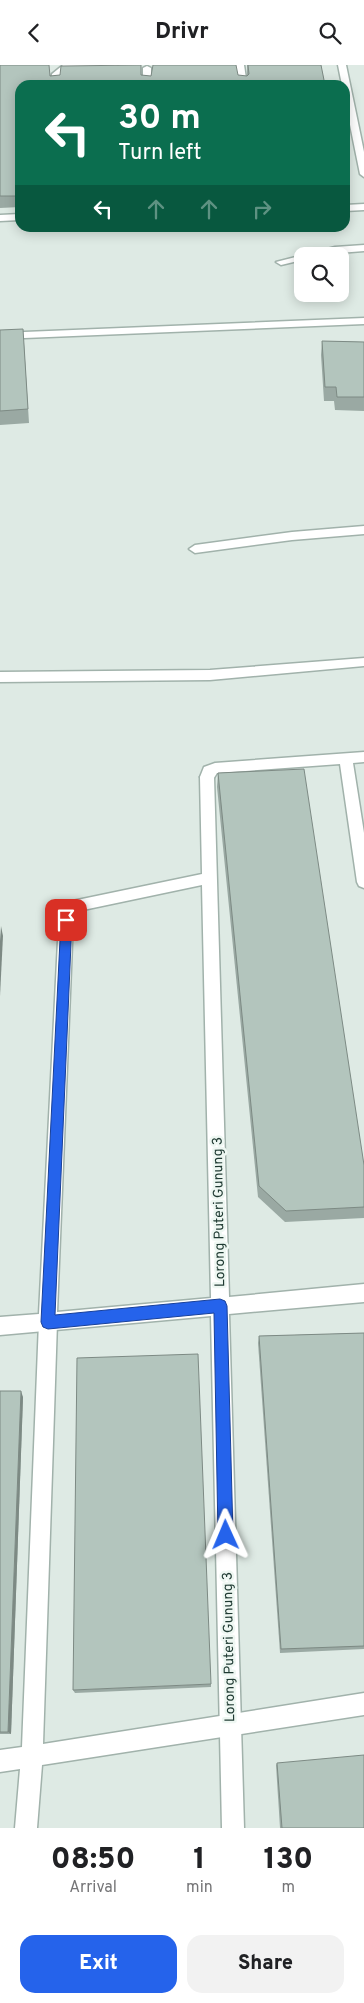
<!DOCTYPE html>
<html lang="en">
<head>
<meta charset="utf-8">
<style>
  body { margin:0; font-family:Overpass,sans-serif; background:#f2f2f2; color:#202124; height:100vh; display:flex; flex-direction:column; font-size:19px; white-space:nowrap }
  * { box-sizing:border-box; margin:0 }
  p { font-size:16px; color:#757577 }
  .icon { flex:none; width:28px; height:28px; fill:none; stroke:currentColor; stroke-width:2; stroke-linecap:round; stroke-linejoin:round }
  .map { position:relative; height:1763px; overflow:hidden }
  .panel { display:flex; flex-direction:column; background:#fff; flex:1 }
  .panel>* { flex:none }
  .guide { position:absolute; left:15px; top:15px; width:335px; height:152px; border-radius:15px; box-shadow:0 2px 12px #0003; background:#0b6e4f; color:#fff; overflow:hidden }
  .controls { position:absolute; left:294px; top:182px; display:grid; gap:10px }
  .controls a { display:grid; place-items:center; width:55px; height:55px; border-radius:10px; background:#fff; box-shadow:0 2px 12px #0003; font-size:25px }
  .pin { position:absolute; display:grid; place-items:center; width:42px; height:42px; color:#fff; margin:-21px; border-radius:10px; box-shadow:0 2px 8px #0006 }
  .me { position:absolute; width:55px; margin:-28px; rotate:359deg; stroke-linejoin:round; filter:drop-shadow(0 0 4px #0008) }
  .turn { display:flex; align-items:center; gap:18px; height:105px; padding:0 20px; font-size:22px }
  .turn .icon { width:65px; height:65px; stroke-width:2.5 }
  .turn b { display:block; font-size:35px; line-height:42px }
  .lanes { display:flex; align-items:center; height:48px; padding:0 20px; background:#0003; justify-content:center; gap:25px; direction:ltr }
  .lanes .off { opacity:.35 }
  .eta { display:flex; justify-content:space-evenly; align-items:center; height:85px; text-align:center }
  .eta b { font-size:30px; font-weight:800; line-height:35px }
  .primary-button { display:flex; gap:10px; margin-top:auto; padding:10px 20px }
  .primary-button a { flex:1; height:58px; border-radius:15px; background:#2563eb; color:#fff; font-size:20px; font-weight:800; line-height:58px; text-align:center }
  .primary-button a+a { background:#f2f2f2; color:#202124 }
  header { display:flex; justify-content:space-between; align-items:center; height:65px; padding:0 20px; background:#fff; font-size:22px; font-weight:800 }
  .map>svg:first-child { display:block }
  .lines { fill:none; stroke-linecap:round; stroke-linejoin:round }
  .lane-casing { stroke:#a1b2ab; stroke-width:3 }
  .street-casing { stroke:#a1b2ab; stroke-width:3 }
  .lane { fill:#fff; fill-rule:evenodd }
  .street { fill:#fff; fill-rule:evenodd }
  .wall { fill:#9aa9a3 }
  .shaded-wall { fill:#7d8a84 }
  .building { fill:#b3c5bd; stroke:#7d8a84 }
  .route { fill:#2563eb; stroke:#184099 }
  .labels { text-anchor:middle; stroke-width:5; stroke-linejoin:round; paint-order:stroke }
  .street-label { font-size:14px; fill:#1f3a32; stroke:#eef7f2 }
</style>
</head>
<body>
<header><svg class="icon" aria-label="back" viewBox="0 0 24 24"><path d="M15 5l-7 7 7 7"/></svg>Drivr<svg class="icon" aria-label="search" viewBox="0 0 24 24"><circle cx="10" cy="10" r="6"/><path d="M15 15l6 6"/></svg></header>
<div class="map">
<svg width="364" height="1763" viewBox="0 0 364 1763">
  <rect width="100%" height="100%" fill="#deeae4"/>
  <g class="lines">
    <defs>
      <g id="lane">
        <polygon points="63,0 118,0 114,2 68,4 60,10 59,20 51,20 52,9"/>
        <polygon points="236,0 244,0 247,20 239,20"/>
        <polygon points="364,180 364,186 302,191 302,195 281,200 276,197 335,182"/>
        <polygon points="364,253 364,259 0,274 0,268"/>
        <polygon points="364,687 364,697 353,698 364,768 364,823 359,821 357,817 340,699 217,708 212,716 207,717 200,712 204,702 215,698"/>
        <polygon points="48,1248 54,1251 57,1257 43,1679 364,1628 364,1650 42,1700 37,1763 15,1763 20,1704 0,1707 0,1685 22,1682 39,1257 42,1251"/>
      </g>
      <g id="street">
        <polygon points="338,0 346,0 364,87 364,112 360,109 345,35 345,20 342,20"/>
        <polygon points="147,1 151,3 151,20 143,20 143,3"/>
        <polygon points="364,139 364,145 345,146 345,140"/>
        <polygon points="20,149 20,155 0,156 0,150"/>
        <polygon points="364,461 364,469 292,475 195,488 189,484 195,480 292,467"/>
        <polygon points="364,593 364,601 210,615 0,617 0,607 210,605"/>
        <path d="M207,707l7,5 15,520 135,-13v18l-135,12 15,514h-22l-11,-512 -211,19v-18l39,-3 20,-393 -8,-11 2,-4 5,-2 144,-30 -2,-97zM202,820l9,413 -154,14 16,-392 -4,-7z"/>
      </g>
    </defs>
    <use href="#lane" class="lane-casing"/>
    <use href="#street" class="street-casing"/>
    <use href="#lane" class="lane"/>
    <use href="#street" class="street"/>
  </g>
  <g class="wall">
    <polygon points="0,0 50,11 247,11 247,0 321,0 325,20 20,20 20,142 0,143"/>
    <polygon points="345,112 347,121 346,132 345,132"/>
    <polygon points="0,265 24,278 29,358 0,360"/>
    <polygon points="322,276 364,277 364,346 335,345 334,336 324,336 321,290"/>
    <polygon points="218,708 364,1100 364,1153 285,1157 258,1132 217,722"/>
    <polygon points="364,1268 364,1584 280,1588 258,1278 259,1271"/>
    <polygon points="0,1326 23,1332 11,1669 0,1669"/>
    <polygon points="211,1619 211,1622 75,1628 73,1625"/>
    <polygon points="277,1698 364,1763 280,1763 276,1700"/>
  </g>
  <g class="shaded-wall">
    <polygon points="1,861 3,871 0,931 0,876"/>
    <polygon points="21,1326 23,1332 11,1669 8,1667"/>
  </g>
  <g class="building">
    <polygon points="0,0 49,0 50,11 60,10 61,1 141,0 141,10 151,11 153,0 236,0 238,10 247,11 249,9 248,0 321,0 325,20 20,20 20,131 0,131"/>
    <polygon points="23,264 28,344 0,346 0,265"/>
    <polygon points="322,276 364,277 364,332 337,332 336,322 325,322"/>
    <polygon points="304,704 364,1100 364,1142 286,1146 259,1121 218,708"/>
    <polygon points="364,1268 364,1581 281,1584 259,1271"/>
    <polygon points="198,1289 211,1619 73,1625 77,1293"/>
    <polygon points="0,1326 21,1326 8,1667 0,1667"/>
    <polygon points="364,1690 364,1763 282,1763 277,1698"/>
  </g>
  <polygon class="route" points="66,851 72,855 55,1250 220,1234 225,1236 227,1241 233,1470 231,1475 226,1477 221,1475 218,1470 214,1248 48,1264 43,1262 41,1257 61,855"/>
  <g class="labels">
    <g class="street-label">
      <text transform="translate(218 1147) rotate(-91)" y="5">Lorong Puteri Gunung 3</text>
      <text transform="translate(228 1582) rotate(-91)" y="5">Lorong Puteri Gunung 3</text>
    </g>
  </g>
</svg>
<div class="controls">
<a><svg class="icon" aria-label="search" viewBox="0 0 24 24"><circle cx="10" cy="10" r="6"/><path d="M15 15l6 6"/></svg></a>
</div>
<div class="pin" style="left:66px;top:855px;background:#d93025"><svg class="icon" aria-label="arrive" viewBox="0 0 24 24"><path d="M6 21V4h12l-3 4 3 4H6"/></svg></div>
<svg class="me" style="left:226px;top:1470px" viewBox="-20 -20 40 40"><path d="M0-17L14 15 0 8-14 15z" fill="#2563eb" stroke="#fff" stroke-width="4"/></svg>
<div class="guide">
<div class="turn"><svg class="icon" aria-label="left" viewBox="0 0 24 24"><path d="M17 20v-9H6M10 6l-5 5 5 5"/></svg><div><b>30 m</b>Turn left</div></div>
<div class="lanes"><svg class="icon" aria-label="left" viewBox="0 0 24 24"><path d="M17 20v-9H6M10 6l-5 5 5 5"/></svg><svg class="icon off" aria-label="ahead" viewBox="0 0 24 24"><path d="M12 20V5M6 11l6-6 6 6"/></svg><svg class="icon off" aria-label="ahead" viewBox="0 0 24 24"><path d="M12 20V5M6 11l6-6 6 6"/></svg><svg class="icon off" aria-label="right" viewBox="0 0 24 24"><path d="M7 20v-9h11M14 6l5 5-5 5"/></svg></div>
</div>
</div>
<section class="panel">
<div class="eta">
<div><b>08:50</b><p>Arrival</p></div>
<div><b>1</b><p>min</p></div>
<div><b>130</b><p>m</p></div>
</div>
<div class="primary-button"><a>Exit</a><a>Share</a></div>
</section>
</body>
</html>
